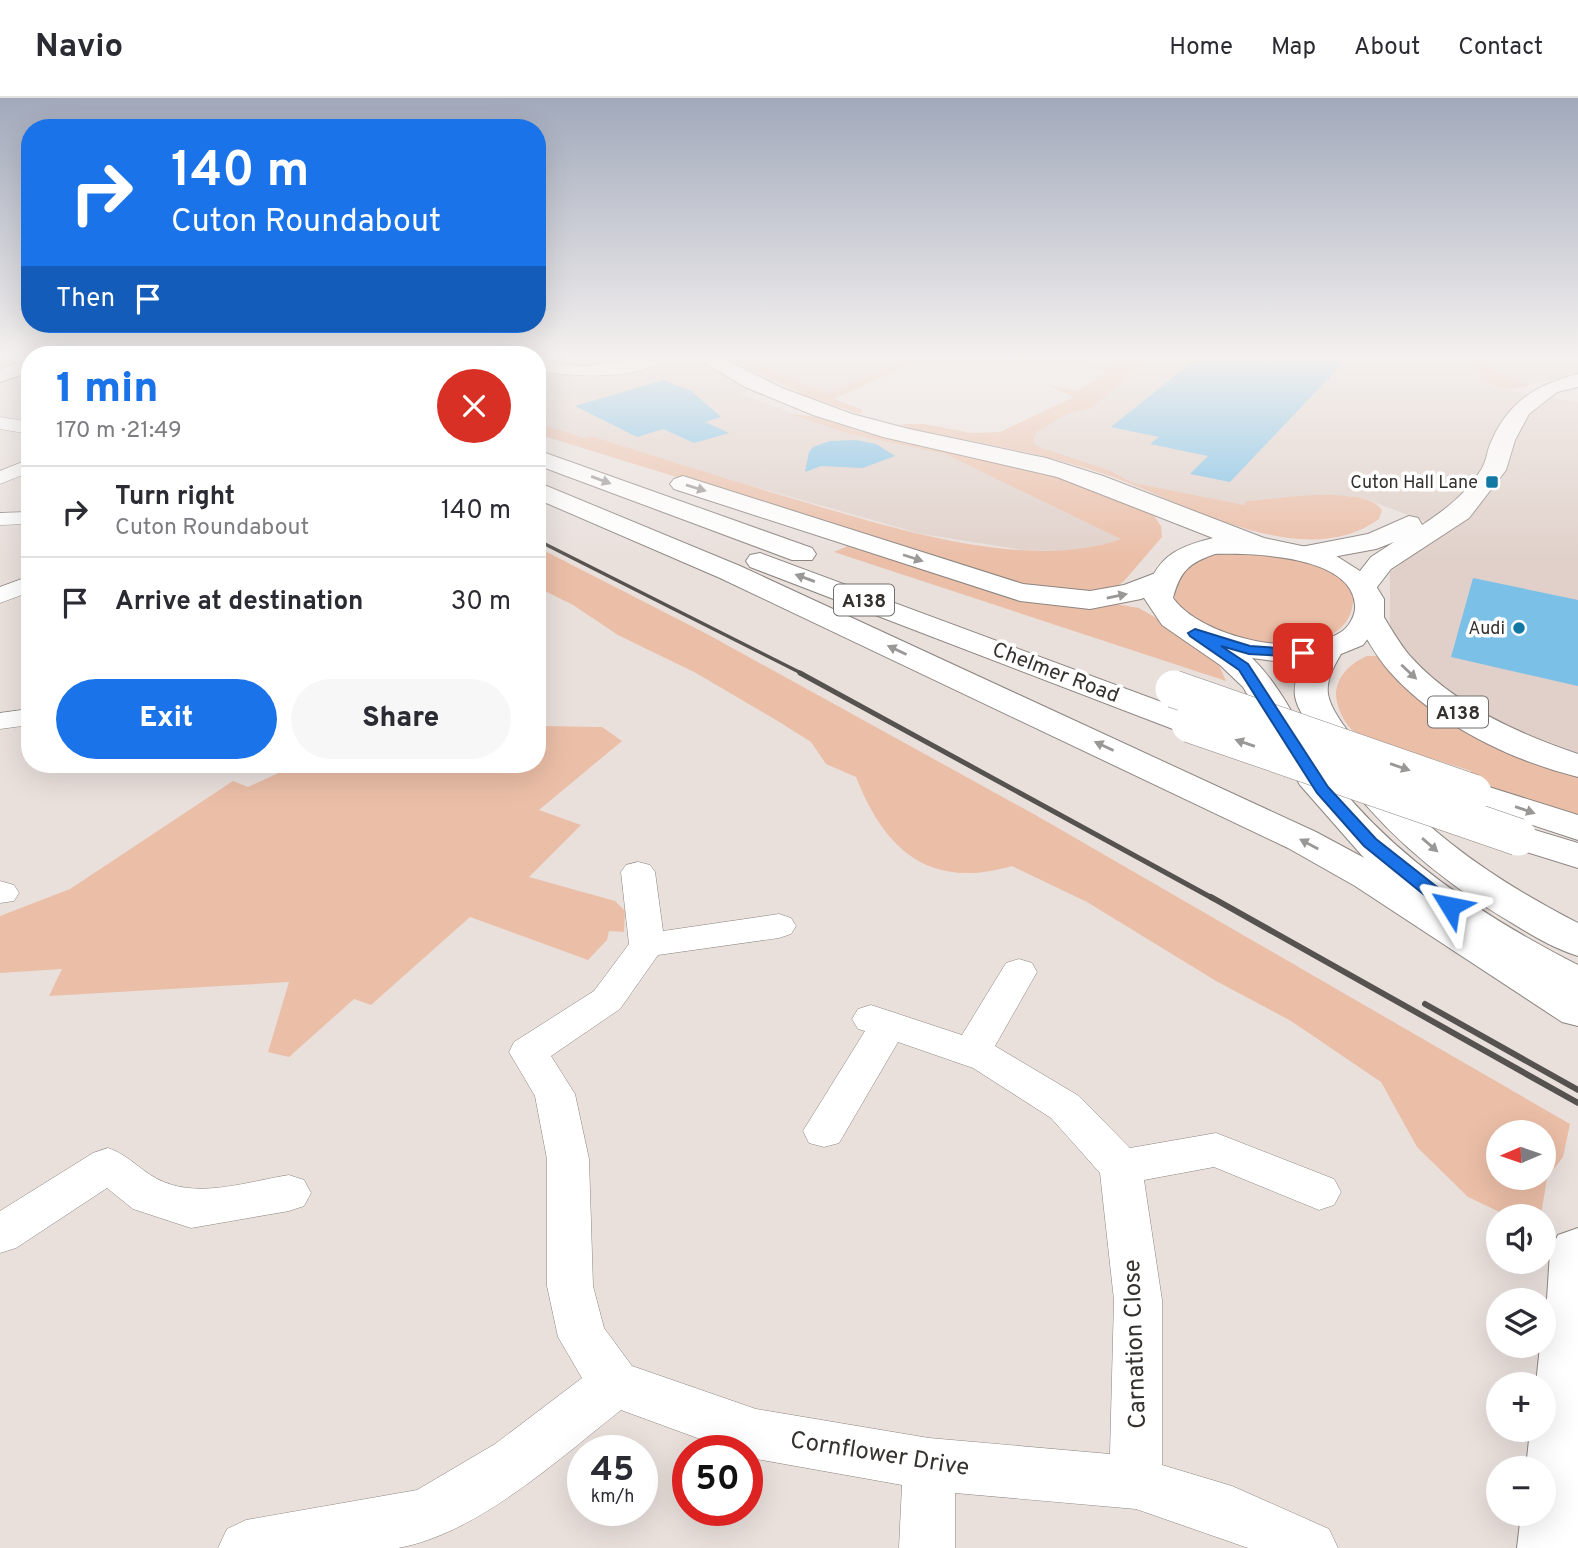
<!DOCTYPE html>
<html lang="en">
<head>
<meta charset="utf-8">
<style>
  body { margin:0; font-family:Overpass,sans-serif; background:#f7f7f7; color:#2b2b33; height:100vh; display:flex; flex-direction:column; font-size:26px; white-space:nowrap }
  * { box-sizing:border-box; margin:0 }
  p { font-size:23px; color:#7c7c81 }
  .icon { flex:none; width:38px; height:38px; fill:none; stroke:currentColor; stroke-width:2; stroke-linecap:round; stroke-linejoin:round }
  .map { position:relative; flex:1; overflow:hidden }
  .details { position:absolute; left:21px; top:248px; width:525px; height:427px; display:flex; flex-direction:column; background:#fff; border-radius:28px; box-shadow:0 7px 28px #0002 }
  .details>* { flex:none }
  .guide { position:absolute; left:21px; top:21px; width:525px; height:214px; border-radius:28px; box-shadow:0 7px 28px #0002; background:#1a73e8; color:#fff; overflow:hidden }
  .needle { width:46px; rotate:268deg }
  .buttons { position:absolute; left:1486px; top:1022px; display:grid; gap:14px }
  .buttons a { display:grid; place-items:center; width:70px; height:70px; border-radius:50%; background:#fff; box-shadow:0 7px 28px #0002; font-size:35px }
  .speed { position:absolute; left:567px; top:1337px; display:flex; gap:14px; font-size:35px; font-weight:700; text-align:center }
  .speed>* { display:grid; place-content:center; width:91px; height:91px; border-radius:50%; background:#fff; box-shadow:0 7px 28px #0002; line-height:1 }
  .speed small { font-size:18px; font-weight:400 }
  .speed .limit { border:10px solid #d22; background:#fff; color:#111 }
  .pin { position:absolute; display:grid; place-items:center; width:60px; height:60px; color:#fff; margin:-30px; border-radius:14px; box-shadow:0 4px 10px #0006 }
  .me { position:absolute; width:77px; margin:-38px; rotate:305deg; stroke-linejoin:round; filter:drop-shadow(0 0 5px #0008) }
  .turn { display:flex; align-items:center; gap:24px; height:147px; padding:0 35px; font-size:32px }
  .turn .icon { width:91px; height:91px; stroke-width:2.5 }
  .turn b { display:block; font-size:49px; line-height:60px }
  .then { display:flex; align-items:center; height:66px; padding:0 35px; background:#0003; gap:14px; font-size:26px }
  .round { display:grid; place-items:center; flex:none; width:74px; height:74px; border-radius:37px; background:#f7f7f7 }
  .head { display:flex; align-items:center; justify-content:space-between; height:119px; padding:0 35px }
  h1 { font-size:42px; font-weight:800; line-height:52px; color:#1a73e8 }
  .cta { display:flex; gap:14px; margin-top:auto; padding:14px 35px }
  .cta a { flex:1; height:80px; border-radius:42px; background:#1a73e8; color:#fff; font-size:28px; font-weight:800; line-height:80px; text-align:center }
  .cta a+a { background:#f7f7f7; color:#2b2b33 }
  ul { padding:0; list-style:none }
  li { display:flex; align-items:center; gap:21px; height:91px; padding:0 35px; border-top:2px solid #e1e1e2 }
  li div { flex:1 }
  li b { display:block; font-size:26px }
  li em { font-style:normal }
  header { display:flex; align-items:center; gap:42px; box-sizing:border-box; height:98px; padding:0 35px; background:#fff; border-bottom:2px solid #e1e1e2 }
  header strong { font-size:33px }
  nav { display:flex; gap:38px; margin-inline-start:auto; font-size:24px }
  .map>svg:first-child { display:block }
  .built { fill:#e0d0c9 }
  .green { fill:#ebbea7; fill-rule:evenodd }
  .building { fill:#7bc0e7 }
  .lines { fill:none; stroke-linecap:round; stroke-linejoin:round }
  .minor-casing { stroke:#8c8581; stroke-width:1 }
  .tertiary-casing { stroke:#8c8581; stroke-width:2 }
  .secondary-casing { stroke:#8c8581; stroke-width:2 }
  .primary-casing { stroke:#8c8581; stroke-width:2 }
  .minor { fill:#fff; fill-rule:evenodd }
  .tertiary { fill:#fff; fill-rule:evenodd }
  .secondary { fill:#fff; fill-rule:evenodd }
  .primary { fill:#fff; fill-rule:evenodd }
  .rail-far2 { stroke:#56524f; stroke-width:3.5 }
  .rail-far1 { stroke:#56524f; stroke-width:5 }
  .rail { stroke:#56524f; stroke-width:6 }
  .primary-bridge-casing { stroke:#8c8581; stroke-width:38; stroke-linecap:butt }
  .primary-bridge { stroke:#fff; stroke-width:37 }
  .oneway { fill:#9a9897 }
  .route { fill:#1a73e8; stroke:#114b97; stroke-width:2 }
  .poi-dot { fill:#1177a3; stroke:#fff; stroke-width:2.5 }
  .labels { text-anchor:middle; stroke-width:7; stroke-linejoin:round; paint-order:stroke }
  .far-poi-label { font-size:18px; fill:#34312f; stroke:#fff; text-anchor:end }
  .shield { fill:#fff; stroke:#716f6d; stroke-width:2 }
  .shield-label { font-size:19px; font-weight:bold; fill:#34312f }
  .street-label { font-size:21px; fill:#34312f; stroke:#fff }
  .near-street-label { font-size:24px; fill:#34312f; stroke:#fff }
</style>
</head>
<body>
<header>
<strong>Navio</strong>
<nav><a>Home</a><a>Map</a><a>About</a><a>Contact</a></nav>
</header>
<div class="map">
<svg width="1578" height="1450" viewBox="0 0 1578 1450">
  <rect width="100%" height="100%" fill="#e9e0dc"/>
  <g class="built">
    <polygon points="537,261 912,261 825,301 783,283 740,296 849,336 945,356 1122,441 1095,450 1059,453 1023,452 922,436 720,379 591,338 584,340 537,326"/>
    <polygon points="1131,261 1464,261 1491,289 1578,304 1578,661 1523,639 1424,579 1398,548 1390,528 1390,474 1448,432 1368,402 1349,398 1247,403 1244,407 1215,403 1133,385 1111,373 1012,343"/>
    <polygon points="1481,261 1578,261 1578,276 1531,286 1516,285 1500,278"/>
  </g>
  <g class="green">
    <polygon points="729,261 744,261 828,296 907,261 923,261 834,301 863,312 860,316 808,299"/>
    <path d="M1116,261h24l-3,3 6,2 -52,44 -22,5 -33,19 -3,9 3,5 75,25 22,12 111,22 3,-4c28,-2 118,-17 135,9l-3,9c-77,56 -196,-18 -272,-44 -63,-22 -131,-33 -197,-46l-9,-5h23l47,9 29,-1 74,-35 -26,-12 29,6 30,-19 -24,-7 23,3z"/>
    <path d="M1464,261h17c17,13 27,23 50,25 -35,14 -44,-2 -67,-25z"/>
    <path d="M790,316l28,3 40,14 175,36 119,46 9,13 1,11 -38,44 -14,11 -64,-1 -509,-157v-11l47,15 7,-2c67,21 135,43 203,63 93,27 233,74 327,40l-176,-85 -96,-20z"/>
    <polygon points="852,446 951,478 1139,510 1177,532 1218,565 1226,583 834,454"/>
    <path d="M537,449l170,87 332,183 531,307 -7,33 -16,21 -6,37 -33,1 -40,-19 -51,-50 -36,-65 -90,-61 -75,-40 -129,-79 -75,-36c-82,24 -127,-15 -156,-89l-30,-13 -15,-22 -30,-19 -85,-50 -78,-38 -45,-30 -36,-18zM1544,1034v46h-46v-46z"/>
    <path d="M1251,451c21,5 61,9 78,19 11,7 25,19 24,33 -2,39 -51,47 -83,44 -39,-4 -61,-18 -93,-37 -14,-46 41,-57 74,-59z"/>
    <path d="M1367,558h11l200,119v43l-106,-35 -1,-12c-20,-7 -108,-32 -119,-41 -9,-9 -17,-26 -16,-39 3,-17 15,-28 31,-35z"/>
    <polygon points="537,628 602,629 622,643 539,712 581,727 529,779 615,803 625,813 624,834 609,833 607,842 588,862 470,819 371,907 354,901 289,959 268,954 289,884 49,898 62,871 0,875 0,818 70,791 233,683 248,689 296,667 537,667"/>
  </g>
  <g class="building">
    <polygon points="1196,261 1347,261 1230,384 1190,376 1208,358 1150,346 1159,339 1111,329"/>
    <polygon points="664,282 691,293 721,319 705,324 729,335 694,345 663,331 637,339 575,308"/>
    <polygon points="856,342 876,346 895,358 863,370 821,368 805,374 809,354 813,349 830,343"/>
    <polygon points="1473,480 1578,502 1578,588 1451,559"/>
  </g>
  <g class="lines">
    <defs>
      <g id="minor">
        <path d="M636,261h26c-21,22 -96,18 -125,11v-10l45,7z"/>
        <polygon points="0,319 30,324 30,336 0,331"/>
        <polygon points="30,361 30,374 0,386 0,373"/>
        <polygon points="30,414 30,426 0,427 0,415"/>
        <polygon points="30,478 30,494 0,505 0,489"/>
        <polygon points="30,611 30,627 0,631 0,615"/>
        <path d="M638,764l12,3 5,7 8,59 116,-17 12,4 5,8 -5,8 -12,4 -121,17 -38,54 -69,47 24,38 14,65 4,127 11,42 28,38 124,43 173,29 181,16 4,-154 -14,-127 -49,-55 -78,-50 -75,-26 -59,101 -15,4 -15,-4 -6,-12 62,-100 -7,-2 -6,-10 6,-10 13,-4 91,30 44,-72 13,-4 13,4 5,9 -42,74 84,50 51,52 86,-15 118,46 7,13 -7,13 -15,5 -105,-43 -70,13 18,120v165l70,21 97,43 9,19h-90l-112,-39 -181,-16v55h-56l3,-63 -146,-26 -9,-3v-5h-14l-112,-41c-62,49 -144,124 -223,138h-180l9,-19 19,-9 171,-30 78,-46 87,-66 -24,-41 -11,-51v-127l-12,-63 -26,-44 5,-10 80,-51 35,-47 -8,-72 5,-7z"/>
        <polygon points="0,783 14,787 19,795 14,803 0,805"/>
        <path d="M108,1050c22,7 35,26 56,34 38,16 86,-1 125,-7l15,5 7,13 -7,13 -15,5 -98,17 -58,-19 -26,-21 -91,60 -16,5v-42l93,-58z"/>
      </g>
      <g id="tertiary">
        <polygon points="30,261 30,274 0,284 0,271"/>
        <path d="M1578,276v13l-21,5 -28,22 -14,26 -9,30 -37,48 -78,51 -17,22 -10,3 -10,-3 -5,-6 22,-28 23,-15 -18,7 -65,12 -10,-2 -4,-6 4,-6 67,-13 41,-18 9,2 4,7c23,-15 44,-31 59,-55 6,-9 6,-21 11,-30 17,-39 46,-56 86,-66z"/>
        <polygon points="1578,1130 1578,1450 1517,1450 1521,1416 1544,1416 1544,1370 1526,1370 1530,1332 1544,1332 1544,1286 1536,1286 1540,1248 1544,1248 1550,1154 1558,1137"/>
      </g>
      <path id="secondary" d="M699,261h25l58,29 70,26 57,15 137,29 57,18 161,62 66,14 41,26 13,21v18l-21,28 -22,9c-7,12 -15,26 -13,40 2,14 15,30 23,42 54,84 139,142 227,187v33c-26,-8 -48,-22 -71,-36 -77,-46 -144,-105 -190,-182 -7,-12 -20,-28 -22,-42 -2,-13 4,-25 10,-35l-23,1 -30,-4c37,36 52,85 84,124 63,79 153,138 242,183v35l-51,-24 -68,-42 -94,-75 -65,-74 -57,-98 -23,-22 -58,-40 -18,-27c12,-40 29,-50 69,-60l-156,-61 -174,-40 -70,-22 -68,-28zM1215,456c35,-1 137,1 140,51 1,10 -6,22 -14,27 -42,28 -140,5 -168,-34 7,-26 15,-35 42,-44z"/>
      <g id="primary">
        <polygon points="537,352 812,450 816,456 812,462 792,462 537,367"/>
        <polygon points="683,378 1023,486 1090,493 1124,487 1161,473 1171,476 1175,482 1171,488 1141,501 1090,511 1020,503 674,391 670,386 674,381"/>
        <polygon points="537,384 740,468 1316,734 1383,770 1578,890 1578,928 1562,924 1355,788 1288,750 720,480 537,401"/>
        <polygon points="760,455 1202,619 1207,626 1202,633 1190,636 1178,633 750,469 746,463 750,457"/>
        <path d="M1369,510l11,3c10,15 18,31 30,45 43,48 108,78 168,98v23c-68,-17 -142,-53 -189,-106 -14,-16 -24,-36 -35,-54l4,-6z"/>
        <polygon points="1473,684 1578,717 1578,742 1460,703 1454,695 1460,687"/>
        <polygon points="1518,727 1578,745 1578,770 1504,747 1498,739 1504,731"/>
      </g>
    </defs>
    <use href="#minor" class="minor-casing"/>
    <use href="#tertiary" class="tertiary-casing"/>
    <use href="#secondary" class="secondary-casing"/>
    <use href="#primary" class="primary-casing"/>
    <use href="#minor" class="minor"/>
    <use href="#tertiary" class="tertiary"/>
    <use href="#secondary" class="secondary"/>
    <use href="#primary" class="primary"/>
    <polyline class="rail-far2" points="537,442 803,576"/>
    <polyline class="rail-far1" points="800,575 1214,801"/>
    <g class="rail">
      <polyline points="1211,799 1578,1005"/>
      <polyline points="1425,906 1578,992"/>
    </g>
    <defs>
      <g id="primary-bridge">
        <polyline points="1174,591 1473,695"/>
        <polyline points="1190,626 1518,739"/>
      </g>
    </defs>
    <use href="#primary-bridge" class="primary-bridge-casing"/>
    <use href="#primary-bridge" class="primary-bridge"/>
  </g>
  <defs><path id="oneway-solid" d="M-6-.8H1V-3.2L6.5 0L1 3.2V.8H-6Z" transform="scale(1.75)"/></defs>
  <g class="oneway">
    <use href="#oneway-solid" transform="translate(601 382) rotate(20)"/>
    <use href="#oneway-solid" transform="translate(696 390) rotate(17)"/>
    <use href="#oneway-solid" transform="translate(913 460) rotate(18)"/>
    <use href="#oneway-solid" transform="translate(805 480) rotate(-160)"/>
    <use href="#oneway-solid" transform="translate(1117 498) rotate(-12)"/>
    <use href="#oneway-solid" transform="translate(897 552) rotate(-155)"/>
    <use href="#oneway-solid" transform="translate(1409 574) rotate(43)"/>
    <use href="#oneway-solid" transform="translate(1245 645) rotate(-161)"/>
    <use href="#oneway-solid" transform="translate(1104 648) rotate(-155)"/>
    <use href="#oneway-solid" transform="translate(1400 669) rotate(19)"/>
    <use href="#oneway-solid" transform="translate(1525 712) rotate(19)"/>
    <use href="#oneway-solid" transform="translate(1309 746) rotate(-152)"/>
    <use href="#oneway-solid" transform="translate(1430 747) rotate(41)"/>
  </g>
  <linearGradient id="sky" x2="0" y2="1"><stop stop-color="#a1a9bb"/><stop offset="0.56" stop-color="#f5f1ef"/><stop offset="1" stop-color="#f5f1ef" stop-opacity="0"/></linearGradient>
  <rect width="1578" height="464" fill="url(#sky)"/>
  <polygon class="route" points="1195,531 1250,548 1307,552 1307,557 1303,559 1249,556 1221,548 1248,566 1328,689 1376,741 1456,804 1458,808 1456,812 1443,812 1364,748 1317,695 1239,572 1190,538 1188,535"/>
  <g class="poi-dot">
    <rect x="1485" y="377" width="14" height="14" rx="3.5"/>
    <circle cx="1519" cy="530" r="7"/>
  </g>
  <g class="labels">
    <g class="far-poi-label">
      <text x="1478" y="390">Cuton Hall Lane</text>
      <text x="1505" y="536">Audi</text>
    </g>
    <g class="shield">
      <rect x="834" y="486.5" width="60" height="31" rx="5"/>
      <rect x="1428" y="598.5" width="60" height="31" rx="5"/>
    </g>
    <g class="shield-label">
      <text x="864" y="509">A138</text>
      <text x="1458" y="621">A138</text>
    </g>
    <g class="street-label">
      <text transform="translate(1056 574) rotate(21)" y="7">Chelmer Road</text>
    </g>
    <g class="near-street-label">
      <text transform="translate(1134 1246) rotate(-92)" y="8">Carnation Close</text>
      <text transform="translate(880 1355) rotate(9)" y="8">Cornflower Drive</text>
    </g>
  </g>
</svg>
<div class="buttons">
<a><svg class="needle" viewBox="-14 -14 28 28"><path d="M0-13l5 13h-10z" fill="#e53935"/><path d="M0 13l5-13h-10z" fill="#7c7c81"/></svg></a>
<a><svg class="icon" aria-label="sound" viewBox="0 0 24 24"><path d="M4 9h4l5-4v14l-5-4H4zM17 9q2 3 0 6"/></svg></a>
<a><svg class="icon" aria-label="layers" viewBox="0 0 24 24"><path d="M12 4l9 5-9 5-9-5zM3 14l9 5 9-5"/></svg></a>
<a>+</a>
<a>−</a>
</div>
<div class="speed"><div>45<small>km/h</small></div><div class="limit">50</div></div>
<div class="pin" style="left:1303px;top:555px;background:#d93025"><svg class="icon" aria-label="arrive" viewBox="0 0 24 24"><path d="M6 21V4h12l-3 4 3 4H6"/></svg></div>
<svg class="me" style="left:1450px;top:808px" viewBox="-20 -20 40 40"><path d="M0-17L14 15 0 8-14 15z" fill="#1a73e8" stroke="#fff" stroke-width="4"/></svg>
<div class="guide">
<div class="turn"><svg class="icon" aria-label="right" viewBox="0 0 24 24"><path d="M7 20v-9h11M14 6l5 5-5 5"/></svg><div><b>140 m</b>Cuton Roundabout</div></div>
<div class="then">Then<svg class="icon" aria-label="arrive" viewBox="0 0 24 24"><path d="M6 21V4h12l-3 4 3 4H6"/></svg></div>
</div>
<section class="details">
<div class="head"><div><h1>1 min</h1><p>170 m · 21:49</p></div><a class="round" style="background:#d93025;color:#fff"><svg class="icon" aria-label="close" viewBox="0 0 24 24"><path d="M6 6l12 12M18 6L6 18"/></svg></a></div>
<ul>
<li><svg class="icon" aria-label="right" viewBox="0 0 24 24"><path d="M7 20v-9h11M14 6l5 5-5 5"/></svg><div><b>Turn right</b><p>Cuton Roundabout</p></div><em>140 m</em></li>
<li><svg class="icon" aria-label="arrive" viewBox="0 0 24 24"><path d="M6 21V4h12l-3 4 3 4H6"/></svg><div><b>Arrive at destination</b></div><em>30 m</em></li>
</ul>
<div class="cta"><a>Exit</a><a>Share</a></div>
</section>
</div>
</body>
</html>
